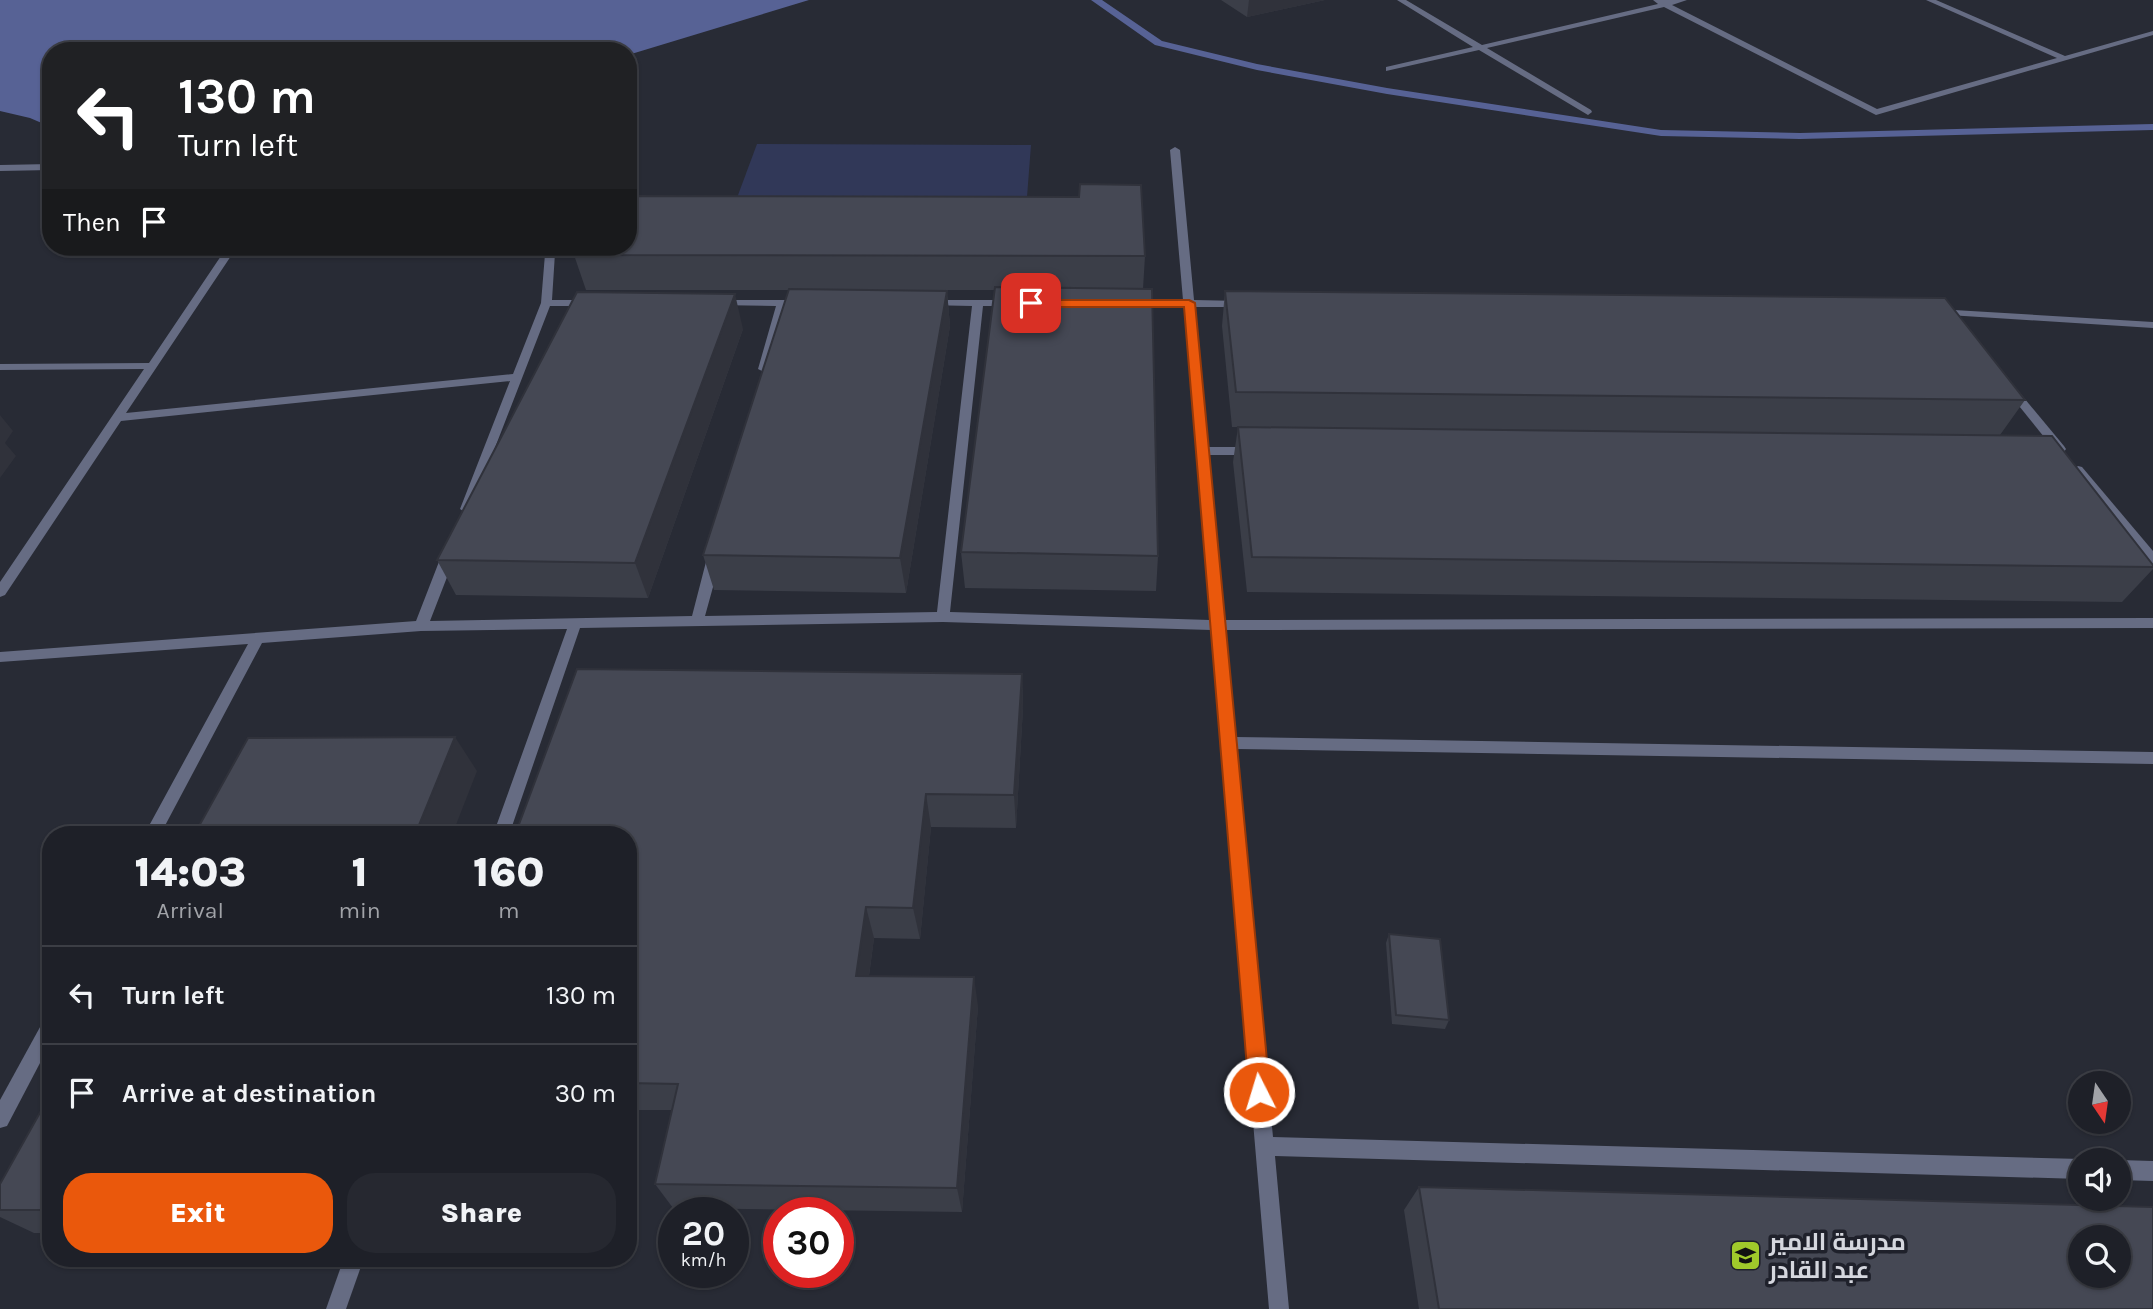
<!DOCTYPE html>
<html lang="en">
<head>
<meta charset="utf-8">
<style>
  body { margin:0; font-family:Karla,Cairo,sans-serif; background:#262830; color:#f1f3f6; height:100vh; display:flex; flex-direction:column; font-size:26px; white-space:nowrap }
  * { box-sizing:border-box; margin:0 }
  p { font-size:23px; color:#a1a3a8 }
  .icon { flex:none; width:38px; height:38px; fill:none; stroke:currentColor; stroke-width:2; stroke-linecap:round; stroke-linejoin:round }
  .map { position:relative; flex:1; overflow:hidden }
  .panel { position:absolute; left:42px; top:826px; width:595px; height:441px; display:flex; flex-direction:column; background:#1e2028; border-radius:28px; box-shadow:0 2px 5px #0004,0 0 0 2px #3c3e45 }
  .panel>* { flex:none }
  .banner { position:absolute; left:42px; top:42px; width:595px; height:214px; border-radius:28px; box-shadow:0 2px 5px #0004,0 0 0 2px #3c3e45; background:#202124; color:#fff; overflow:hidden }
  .needle { width:46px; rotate:167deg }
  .buttons { position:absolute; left:2068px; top:1071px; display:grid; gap:14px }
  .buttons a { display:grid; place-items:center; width:63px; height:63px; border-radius:50%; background:#1e2028; box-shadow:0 2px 5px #0004,0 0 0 2px #3c3e45; font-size:35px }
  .speed { position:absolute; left:658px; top:1197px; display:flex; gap:14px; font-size:35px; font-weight:700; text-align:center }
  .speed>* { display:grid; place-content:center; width:91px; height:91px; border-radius:50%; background:#1e2028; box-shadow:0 2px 5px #0004,0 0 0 2px #3c3e45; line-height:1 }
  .speed small { font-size:18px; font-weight:400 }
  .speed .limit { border:10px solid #d22; background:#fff; color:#111 }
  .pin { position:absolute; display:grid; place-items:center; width:60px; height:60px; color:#fff; margin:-30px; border-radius:14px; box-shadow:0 4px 10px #0006 }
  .me { position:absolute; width:77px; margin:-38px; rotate:355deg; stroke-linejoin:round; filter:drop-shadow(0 0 5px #0008) }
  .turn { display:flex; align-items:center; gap:24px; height:147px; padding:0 21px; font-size:32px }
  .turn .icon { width:91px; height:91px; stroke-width:2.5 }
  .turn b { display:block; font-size:49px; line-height:60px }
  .then { display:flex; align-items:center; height:66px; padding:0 21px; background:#0003; gap:14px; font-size:26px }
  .eta { display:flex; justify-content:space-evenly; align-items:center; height:119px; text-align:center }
  .eta b { font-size:42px; font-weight:800; line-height:49px }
  .button { display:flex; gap:14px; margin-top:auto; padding:14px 21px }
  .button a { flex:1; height:80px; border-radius:28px; background:#ea580c; color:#fff; font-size:28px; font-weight:800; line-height:80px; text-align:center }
  .button a+a { background:#262830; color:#f1f3f6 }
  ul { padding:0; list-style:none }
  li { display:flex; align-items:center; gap:21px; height:98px; padding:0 21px; border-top:2px solid #3c3e45 }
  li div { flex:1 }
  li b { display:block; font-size:26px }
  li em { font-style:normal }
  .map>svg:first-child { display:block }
  .green { fill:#313858 }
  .water { fill:#576295 }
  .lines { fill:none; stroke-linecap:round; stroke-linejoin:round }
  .stream { fill:#576295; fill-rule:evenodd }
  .minor { fill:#666c83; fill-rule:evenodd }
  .wall { fill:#3b3e48 }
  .shaded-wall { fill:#30323b }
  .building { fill:#454854; stroke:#30323b; stroke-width:2; fill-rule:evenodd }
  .route { fill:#ea580c; stroke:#983908; stroke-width:2 }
  .labels { text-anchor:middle; stroke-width:7; stroke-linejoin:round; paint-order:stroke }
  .near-poi-label { font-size:24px; font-weight:bold; fill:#d5d7de; stroke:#1f212b; text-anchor:start }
</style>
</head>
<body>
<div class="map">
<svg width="2153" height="1309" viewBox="0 0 2153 1309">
  <rect width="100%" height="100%" fill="#282b35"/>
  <polygon class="green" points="757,144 1031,145 1025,223 728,222"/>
  <polygon class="water" points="0,0 809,0 628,55 628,51 51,51 51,127 30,118 0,111"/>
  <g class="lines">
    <polygon class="stream" points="1091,0 1102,0 1162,41 1257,64 1387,88 1661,130 1800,133 2153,124 2153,130 1800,139 1661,136 1387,94 1257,70 1155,45"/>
    <g class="minor">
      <polygon points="1397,0 1406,0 1482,45 1658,4 1653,0 1687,0 1672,5 1877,109 2057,58 1926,0 1936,0 2065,56 2153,31 2153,35 1876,115 1664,7 1487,48 1591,110 1592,112 1588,115 1479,50 1386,71 1386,67 1473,47"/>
      <polygon points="1175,147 1180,150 1194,300 1241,301 1246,304 1241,307 1194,307 1208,447 1251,447 1257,451 1251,455 1208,455 1224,620 2153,618 2153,628 1225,630 1235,737 2153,752 2153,764 1236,749 1273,1137 2081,1159 2083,1160 2081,1160 2081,1179 1275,1156 1289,1309 1269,1309 1211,630 943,622 580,628 509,835 493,835 567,629 421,631 262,643 160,835 144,835 248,644 0,662 0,652 416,621 442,554 449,549 456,554 430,621 692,616 707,558 714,553 721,558 705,616 937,612 972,306 925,305 925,301 929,300 1010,300 1015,303 1010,306 983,306 950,612 1210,620 1184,307 1136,306 1131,303 1136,300 1183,300 1170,150"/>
      <polygon points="51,164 51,170 0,171 0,165"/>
      <polygon points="227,247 237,247 126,413 513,374 541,303 545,254 536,247 547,247 555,253 552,300 590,300 595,303 590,306 550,306 470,512 466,513 460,509 510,381 121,421 5,595 0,597 0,582 144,369 0,370 0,364 149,363"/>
      <polygon points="719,300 804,300 809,303 804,306 786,306 770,369 764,372 758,369 776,306 715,305 714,303"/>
      <polygon points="1937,309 2153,322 2153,328 1933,314 1932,312"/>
      <polygon points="2011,386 2015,387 2064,446 2066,449 2064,452 2056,452 2007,391 2007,387"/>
      <polygon points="2078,466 2082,467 2153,551 2153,565 2148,563 2074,473 2072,470"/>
      <polygon points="51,1016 51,1042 7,1126 0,1128 0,1100 45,1018"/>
      <polygon points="2119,1160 2153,1161 2153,1181 2119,1180"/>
      <polygon points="344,1258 364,1258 346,1309 326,1309"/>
    </g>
  </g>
  <g class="wall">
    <polygon points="1221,0 1325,0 1247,17"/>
    <polygon points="574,255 1145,256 1143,289 1158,556 1156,591 965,588 961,552 995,290 879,290 947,291 950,326 906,593 714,590 703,555 789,290 586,290"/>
    <polygon points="1225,291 2025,400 2000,435 2153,565 2153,569 2122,602 1247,592 1233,462 1238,427 1232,427 1222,326"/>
    <polygon points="743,329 648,598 456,595 437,560"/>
    <polygon points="1022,674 1023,708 1016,828 931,827 920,939 874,938 869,976 978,1006 962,1212 673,1208 655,1184 672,1110 628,1110 628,835"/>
    <polygon points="1389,934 1449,1020 1445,1029 1392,1024 1386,943"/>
    <polygon points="51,1093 51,1233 34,1233 0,1217 0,1184"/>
    <polygon points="1419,1187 2153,1309 1419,1309 1404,1210"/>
  </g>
  <g class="shaded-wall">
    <polygon points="1249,0 1325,0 1247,17"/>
    <polygon points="947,291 950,326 906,593 900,558"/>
    <polygon points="735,294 743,329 648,598 635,563"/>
    <polygon points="0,415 13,431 5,443 16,456 0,478"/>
    <polygon points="1022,674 1023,708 1016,828 1014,795"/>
    <polygon points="455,737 477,771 452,835 415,835"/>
    <polygon points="926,794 931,827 920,939 913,908"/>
    <polygon points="866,907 874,938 865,1005 856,976"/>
    <polygon points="974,977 978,1006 962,1212 957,1188"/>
  </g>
  <g class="building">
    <polygon points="1080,184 1141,185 1145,256 574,255 579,247 628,247 628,196 1079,197"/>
    <polygon points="995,287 1152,289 1158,556 961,552"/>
    <polygon points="789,289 947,291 900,558 703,555"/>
    <polygon points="1225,291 1945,298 2025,400 1236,392"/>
    <polygon points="577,292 735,294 635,563 437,560"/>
    <polygon points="1238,427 2052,436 2153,565 2153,567 1252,557"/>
    <polygon points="577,669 1022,674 1014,795 926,794 913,908 866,907 856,976 974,977 957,1188 655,1184 678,1084 628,1083 628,835 515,835"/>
    <polygon points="455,737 415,835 194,835 248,738"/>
    <polygon points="1389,934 1440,939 1449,1020 1396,1015"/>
    <polygon points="51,1093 51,1210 0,1210 0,1184"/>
    <path d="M1419,1187l734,20v102h-714zM2081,1237h38v39h-38z"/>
  </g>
  <polygon class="route" points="1189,300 1195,303 1270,1092 1266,1100 1259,1103 1252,1100 1249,1092 1184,307 1031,307 1025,303 1031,300"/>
  <defs>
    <symbol id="school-square" viewBox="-11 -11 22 22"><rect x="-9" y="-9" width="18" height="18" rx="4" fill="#a0c92b" stroke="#1f212b"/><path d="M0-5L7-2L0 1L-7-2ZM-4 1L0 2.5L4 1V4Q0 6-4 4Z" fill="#111"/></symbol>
  </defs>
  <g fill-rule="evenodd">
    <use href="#school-square" x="1728" y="1238" width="35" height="35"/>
  </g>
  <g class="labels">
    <g class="near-poi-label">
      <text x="1769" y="1250">مدرسة الامير<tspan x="1769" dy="28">عبد القادر</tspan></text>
    </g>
  </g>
</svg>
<div class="buttons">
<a><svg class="needle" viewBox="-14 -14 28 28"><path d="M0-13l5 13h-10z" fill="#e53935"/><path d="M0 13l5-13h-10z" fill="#a1a3a8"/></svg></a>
<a><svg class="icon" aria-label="sound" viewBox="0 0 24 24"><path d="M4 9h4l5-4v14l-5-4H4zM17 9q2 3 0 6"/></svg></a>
<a><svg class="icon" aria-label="search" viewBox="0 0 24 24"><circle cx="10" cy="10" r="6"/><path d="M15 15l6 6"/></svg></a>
</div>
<div class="speed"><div>20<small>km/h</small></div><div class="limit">30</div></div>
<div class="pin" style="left:1031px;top:303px;background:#d93025"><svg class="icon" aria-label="arrive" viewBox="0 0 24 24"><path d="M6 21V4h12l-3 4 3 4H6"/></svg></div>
<svg class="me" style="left:1259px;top:1092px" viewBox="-20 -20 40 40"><circle r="17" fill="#ea580c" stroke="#fff" stroke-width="3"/><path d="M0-11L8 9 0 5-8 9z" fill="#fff"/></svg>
<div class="banner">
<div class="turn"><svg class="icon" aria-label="left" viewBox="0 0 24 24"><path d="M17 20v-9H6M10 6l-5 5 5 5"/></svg><div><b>130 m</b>Turn left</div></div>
<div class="then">Then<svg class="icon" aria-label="arrive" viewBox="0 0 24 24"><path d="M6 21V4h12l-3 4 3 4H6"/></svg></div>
</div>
<section class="panel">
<div class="eta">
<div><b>14:03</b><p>Arrival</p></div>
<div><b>1</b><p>min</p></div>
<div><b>160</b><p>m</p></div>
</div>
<ul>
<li><svg class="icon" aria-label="left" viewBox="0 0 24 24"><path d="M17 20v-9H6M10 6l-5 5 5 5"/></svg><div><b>Turn left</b></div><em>130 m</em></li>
<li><svg class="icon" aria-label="arrive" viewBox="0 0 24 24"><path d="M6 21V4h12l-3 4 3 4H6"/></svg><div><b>Arrive at destination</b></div><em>30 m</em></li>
</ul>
<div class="button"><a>Exit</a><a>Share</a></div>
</section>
</div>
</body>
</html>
